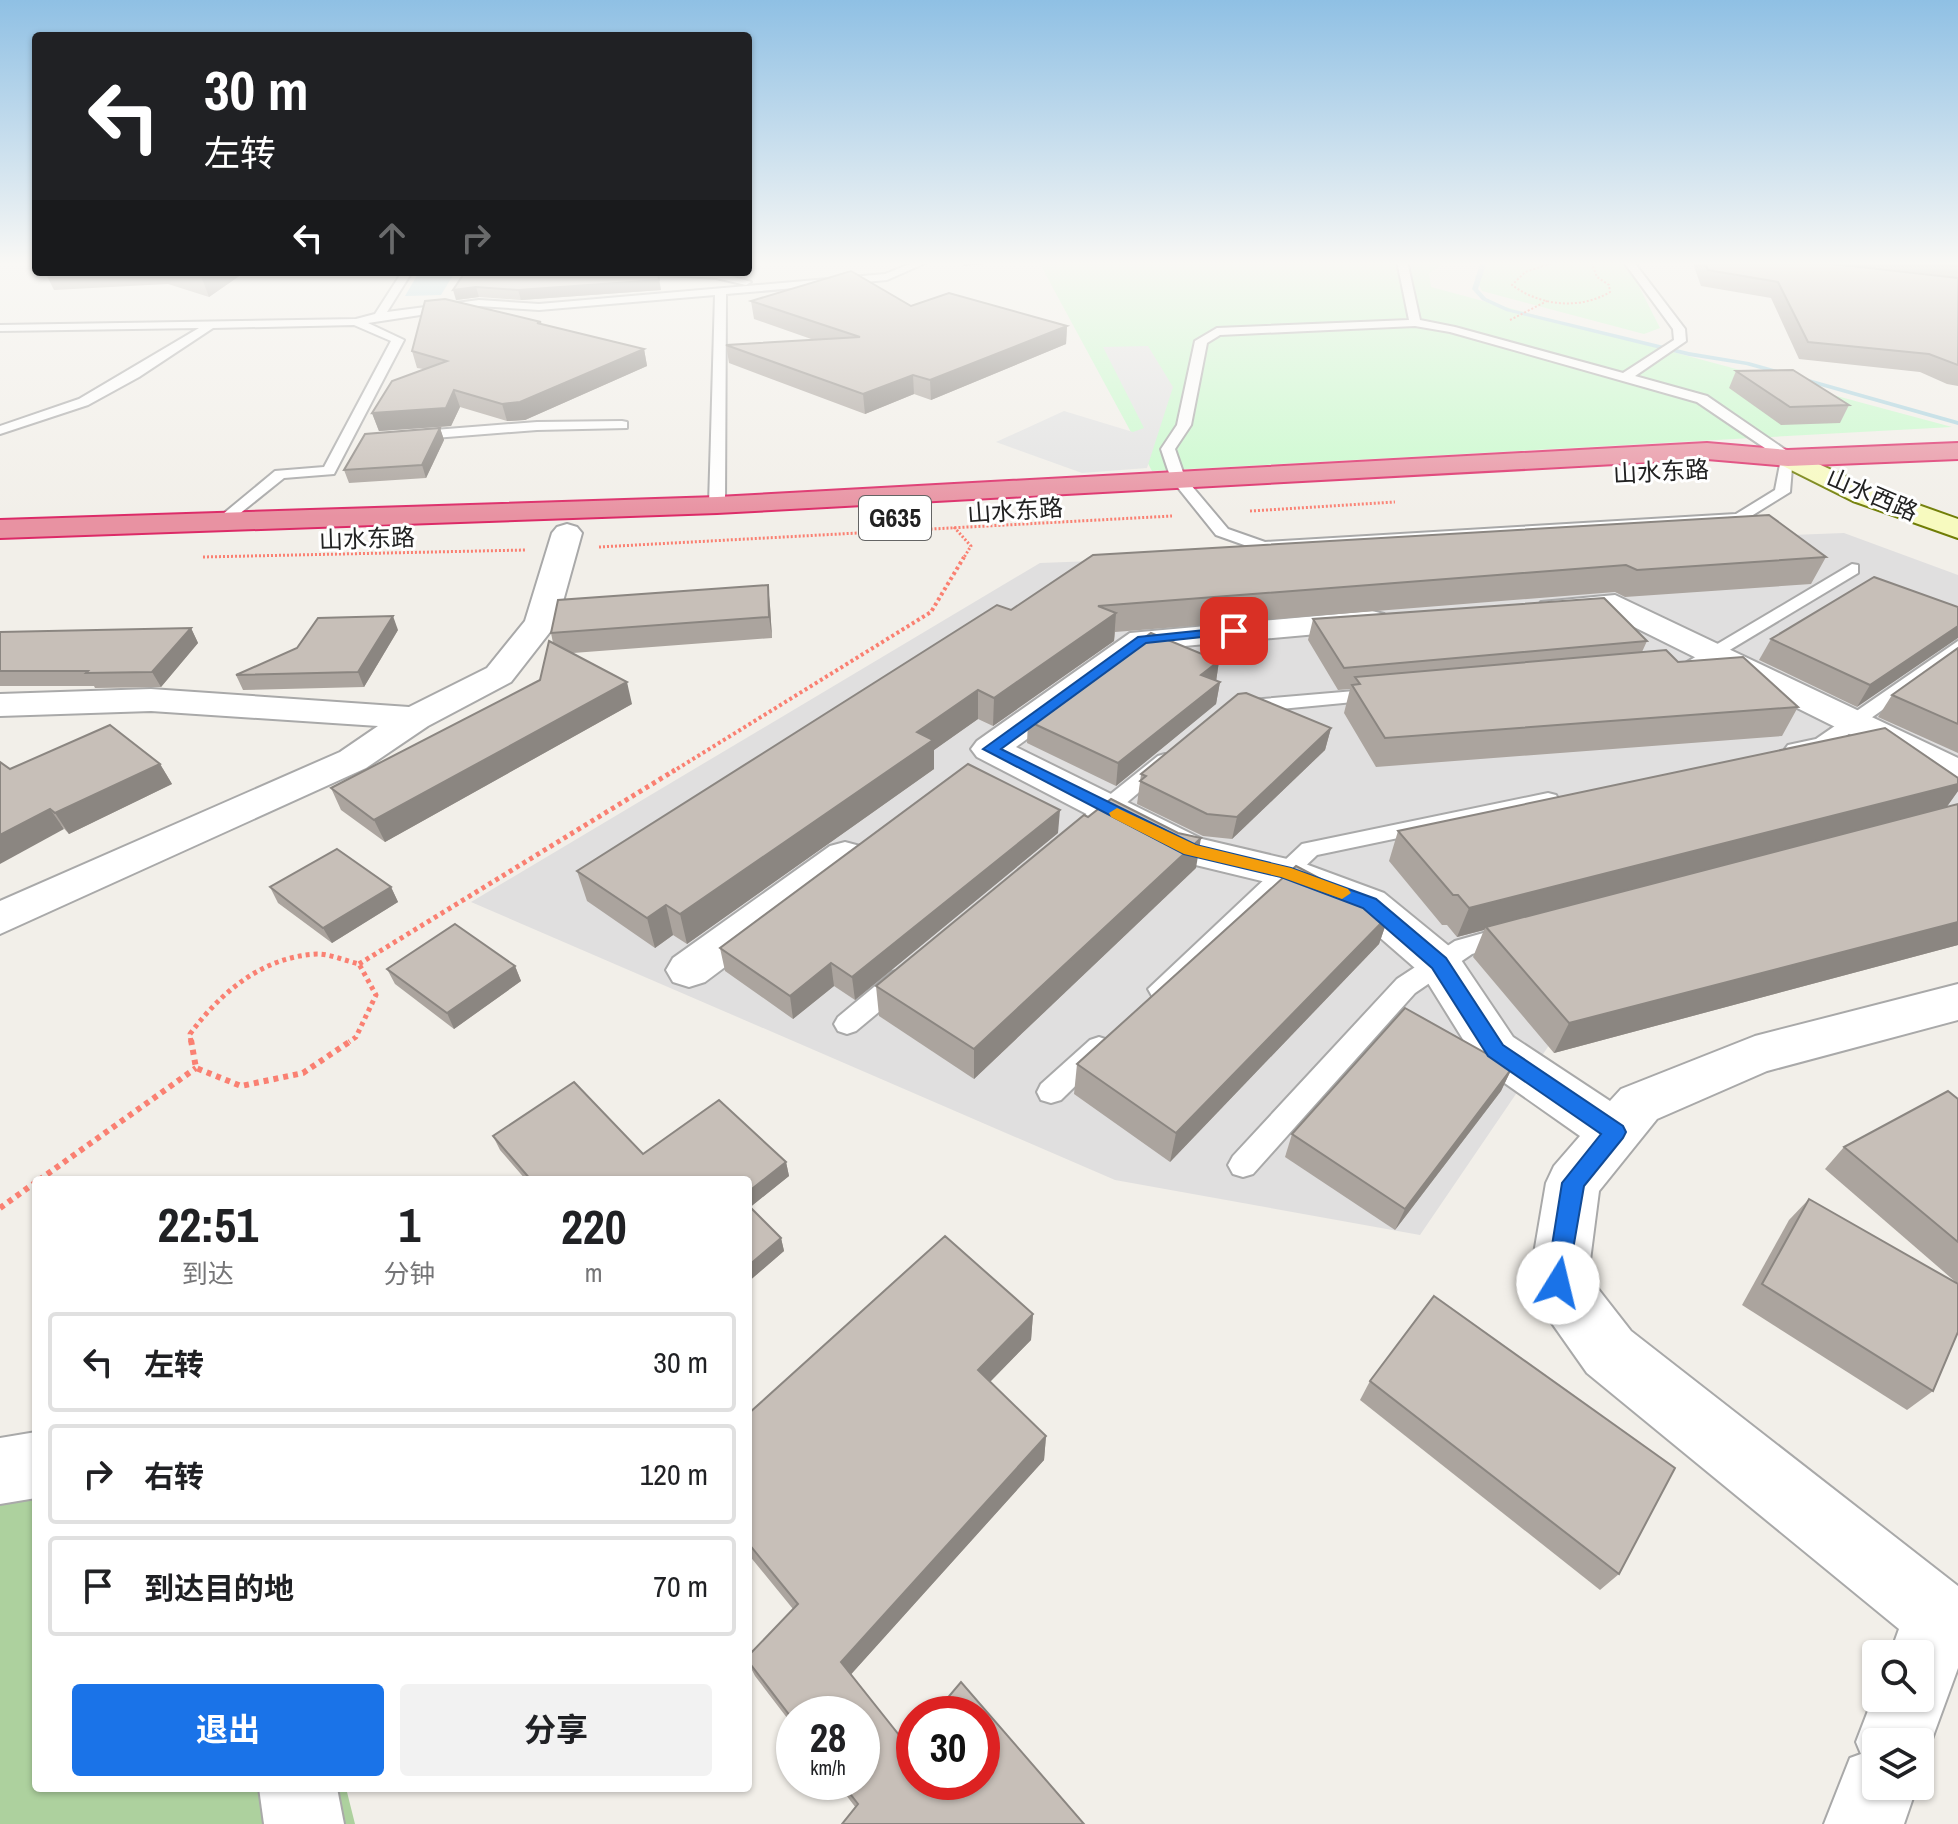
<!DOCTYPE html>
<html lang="zh">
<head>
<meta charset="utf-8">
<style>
  body { margin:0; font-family:"Archivo Narrow","Noto Sans SC",sans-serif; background:#f2f2f2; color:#202124; height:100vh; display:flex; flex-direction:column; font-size:30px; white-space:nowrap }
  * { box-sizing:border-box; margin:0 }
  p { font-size:26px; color:#757577 }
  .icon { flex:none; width:44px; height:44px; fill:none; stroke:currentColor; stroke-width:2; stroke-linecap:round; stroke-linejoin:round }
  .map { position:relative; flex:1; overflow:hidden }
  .side { position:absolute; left:32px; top:1176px; width:720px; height:616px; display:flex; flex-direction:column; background:#fff; border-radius:8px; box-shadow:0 2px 6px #0004 }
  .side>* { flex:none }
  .banner { position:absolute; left:32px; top:32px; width:720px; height:244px; border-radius:8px; box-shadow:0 2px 6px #0004; background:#202124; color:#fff; overflow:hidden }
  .fabs { position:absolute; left:1862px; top:1640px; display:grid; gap:16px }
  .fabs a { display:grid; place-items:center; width:72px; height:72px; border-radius:8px; background:#fff; box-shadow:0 2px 6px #0004; font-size:40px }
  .speed { position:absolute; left:776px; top:1696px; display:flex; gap:16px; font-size:40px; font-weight:700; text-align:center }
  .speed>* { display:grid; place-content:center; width:104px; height:104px; border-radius:50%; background:#fff; box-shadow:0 2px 6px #0004; line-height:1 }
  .speed small { font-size:20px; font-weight:400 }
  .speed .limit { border:12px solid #d22; background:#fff; color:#111 }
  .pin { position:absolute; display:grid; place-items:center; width:68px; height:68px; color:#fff; margin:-34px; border-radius:16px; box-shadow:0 4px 12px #0006 }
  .me { position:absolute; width:88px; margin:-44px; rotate:9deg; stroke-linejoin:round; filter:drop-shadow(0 0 6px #0008) }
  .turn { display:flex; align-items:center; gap:28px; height:168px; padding:0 40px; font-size:36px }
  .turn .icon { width:104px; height:104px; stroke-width:2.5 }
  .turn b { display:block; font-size:56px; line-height:68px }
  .lanes { display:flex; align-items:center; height:76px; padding:0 40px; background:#0003; justify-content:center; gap:40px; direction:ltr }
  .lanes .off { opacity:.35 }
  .eta { display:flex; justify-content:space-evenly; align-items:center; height:136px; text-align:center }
  .eta b { font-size:48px; font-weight:700; line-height:56px }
  .cta { display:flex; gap:16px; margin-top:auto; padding:16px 40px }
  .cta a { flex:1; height:92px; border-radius:8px; background:#1a73e8; color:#fff; font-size:32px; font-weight:700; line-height:92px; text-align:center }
  .cta a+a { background:#f2f2f2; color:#202124 }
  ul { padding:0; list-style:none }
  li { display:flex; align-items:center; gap:24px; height:100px; margin:0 16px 12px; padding:0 24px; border:4px solid #e0e0e0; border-radius:8px }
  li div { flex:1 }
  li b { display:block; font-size:30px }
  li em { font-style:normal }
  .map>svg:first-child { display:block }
  .residential { fill:#e0dfdf }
  .forest { fill:#add19e }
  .park { fill:#c8facc }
  .parking { fill:#e2e2e2 }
  .water { fill:#aad3df }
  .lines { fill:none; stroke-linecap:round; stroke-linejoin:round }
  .stream { fill:#aad3df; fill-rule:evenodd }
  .lane-casing { stroke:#a9a9a9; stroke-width:4 }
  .street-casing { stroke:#a9a9a9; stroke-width:4 }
  .secondary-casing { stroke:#707d05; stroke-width:4 }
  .highway-casing { stroke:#dc2a67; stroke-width:4 }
  .path-far4 { stroke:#fa8072; stroke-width:2; stroke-dasharray:2 2; stroke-linecap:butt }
  .path-far3 { stroke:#fa8072; stroke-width:3; stroke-dasharray:2 2; stroke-linecap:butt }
  .path-far2 { stroke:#fa8072; stroke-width:4; stroke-dasharray:3 3; stroke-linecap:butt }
  .path-far1 { stroke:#fa8072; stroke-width:5; stroke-dasharray:4 4; stroke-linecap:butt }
  .path { stroke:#fa8072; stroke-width:6; stroke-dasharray:5 5; stroke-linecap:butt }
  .lane { fill:#fff; fill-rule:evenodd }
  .street { fill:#fff; fill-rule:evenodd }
  .secondary { fill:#f7fabf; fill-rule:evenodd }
  .highway { fill:#e892a2; fill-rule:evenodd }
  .wall { fill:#aba49e }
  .shaded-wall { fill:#8b8681 }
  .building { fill:#c7bfb8; stroke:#8b8681; stroke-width:2 }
  .route { fill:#1a73e8; stroke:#114b97; stroke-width:2 }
  .slow { fill:#f59e0b }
  .labels { text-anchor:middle; stroke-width:6; stroke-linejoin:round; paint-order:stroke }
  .far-street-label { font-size:24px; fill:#222; stroke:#fff }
  .shield { fill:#fff; stroke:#646464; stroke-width:2 }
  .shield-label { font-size:26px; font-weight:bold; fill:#222 }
</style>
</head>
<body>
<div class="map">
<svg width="1958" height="1824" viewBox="0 0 1958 1824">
  <rect width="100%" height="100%" fill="#f2efe9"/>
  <polygon class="residential" points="1844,533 1958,575 1958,930 1554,1038 1420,1235 1115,1180 471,902 1040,563"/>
  <polygon class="forest" points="36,1457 36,1788 346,1788 355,1824 0,1824 0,1480"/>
  <g class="park">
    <polygon points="1072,261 1448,261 1429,273 1431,287 1952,427 1152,471 1040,264"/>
    <polygon points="1487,261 1626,261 1660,328 1644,334 1482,291 1475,277"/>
  </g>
  <polygon class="parking" points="1148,346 1173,387 1147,468 1082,473 996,442 1064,411 1133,432 1144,428 1103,347"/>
  <polygon class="water" points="419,272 455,272 441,295 405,296"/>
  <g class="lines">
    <polygon class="stream" points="1481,261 1487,261 1478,289 1486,298 1510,309 1689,352 1749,362 1958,421 1958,425 1746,365 1689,356 1506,311 1482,300 1472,289"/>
    <defs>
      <g id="lane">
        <polygon points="917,261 930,261 887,280 726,294 725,505 717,510 709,505 715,295 539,310 479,306 368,323 404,340 334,474 284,478 223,527 217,525 217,519 275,471 324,467 391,341 354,325 213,328 139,377 88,405 0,434 0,426 79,399 199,328 0,331 0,325 356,319 375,314 402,272 412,272 387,312 479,300 539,304 885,274"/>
        <path d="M1397,261h10l13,59 35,7 168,46 51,-33 -1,-11 -50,-68h10l52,68 1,12 -51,35 72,20 86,59 -3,37 -50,31 -476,29 -48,-17 -45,-56 -10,-30 16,-24 18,-84 22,-13 192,-8zM1415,326l35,6 247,70 84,57 -6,31 -39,24 -471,28 -37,-13 -43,-51 -10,-29 16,-24 16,-82 13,-8z"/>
        <polygon points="624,272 717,272 751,282 746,285 716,278"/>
        <polygon points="622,421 627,422 627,428 537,430 409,440 402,436 409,432 537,422"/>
        <polygon points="1852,564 1858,565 1858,573 1703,666 1696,668 1687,662"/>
        <polygon points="1958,641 1958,656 1829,748 1795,755 1785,749 1788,745 1816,739"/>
        <polygon points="1378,689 1385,691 1388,695 1385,699 1239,713 1229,707 1239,701"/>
        <polygon points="1165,754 1175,760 1172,764 1103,823 1087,823 1084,818 1087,813 1158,756"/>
        <polygon points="1548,793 1556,795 1559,800 1556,805 1317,855 1170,996 1152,996 1148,989 1302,844"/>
        <polygon points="1512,925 1521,928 1524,934 1521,940 1472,954 1415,993 1253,1174 1243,1177 1233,1174 1228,1165 1233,1156 1397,979 1455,941"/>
        <polygon points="901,970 910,972 914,979 910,986 856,1031 847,1034 838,1031 834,1024 838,1017 892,972"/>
        <polygon points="1099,1037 1108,1040 1112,1047 1108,1054 1061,1100 1051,1103 1041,1100 1037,1092 1041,1084 1090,1040"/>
      </g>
      <g id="street">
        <polygon points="567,524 577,527 582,533 557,623 511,682 428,726 366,768 0,934 0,901 340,752 378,726 151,711 0,716 0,694 151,689 409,707 487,668 525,621 552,533 557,527"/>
        <polygon points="1615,595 1958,758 1958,785 1944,781 1610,615 1552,619 1541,616 1536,609 1541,602"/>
        <polygon points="1372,611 1384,614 1388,621 1384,628 1151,649 1016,747 1202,839 1300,862 1384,893 1455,951 1513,1037 1610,1101 1621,1089 1755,1036 1958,984 1958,1020 1767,1071 1657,1119 1599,1191 1588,1276 1631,1331 1958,1586 1958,1668 1921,1769 1920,1742 1876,1742 1876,1786 1917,1786 1904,1824 1824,1824 1850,1758 1861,1754 1856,1742 1876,1690 1876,1698 1920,1698 1920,1654 1890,1654 1899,1629 1587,1373 1537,1302 1529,1283 1546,1183 1554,1166 1580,1136 1479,1065 1423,975 1354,915 1274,884 1175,860 977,757 971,749 977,741 1130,633"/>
        <polygon points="845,842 860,846 866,856 860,866 705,982 689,987 673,982 666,970 673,958 830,846"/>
        <polygon points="36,1432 36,1498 0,1504 0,1438"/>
        <polygon points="259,1788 337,1788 344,1824 264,1824"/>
      </g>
      <polygon id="secondary" points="1788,450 1873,489 1958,519 1958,538 1853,501 1779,464 1775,458 1779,452"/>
      <polygon id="highway" points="1707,443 1788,450 1958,443 1958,459 1788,466 1707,459 717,513 0,538 0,520 717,497"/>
    </defs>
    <use href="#lane" class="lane-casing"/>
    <use href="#street" class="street-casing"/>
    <use href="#secondary" class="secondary-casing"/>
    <use href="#highway" class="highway-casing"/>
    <g class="path-far4">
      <path d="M1558,261l-33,11 -13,13c28,21 68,25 98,7l-1,-7 -12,-8 -6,-16"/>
      <polyline points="1510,320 1547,301"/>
    </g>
    <g class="path-far3">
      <polyline points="1250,511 1395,502"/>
      <polyline points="954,527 971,546 963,559"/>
      <polyline points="599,547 1172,516"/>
      <polyline points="203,557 525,550"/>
    </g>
    <polyline class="path-far2" points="672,772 931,612 964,557"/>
    <g class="path-far1">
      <polyline points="359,964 675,770"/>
      <path d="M191,1042l-1,-8c31,-42 72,-77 127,-80 13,0 29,7 42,10l17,31 -20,42 -7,5"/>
    </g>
    <g class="path">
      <polyline points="191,1040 196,1068 241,1086 303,1073 352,1040"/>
      <polyline points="39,1180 196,1068"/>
      <polyline points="0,1208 36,1182"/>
    </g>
    <use href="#lane" class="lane"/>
    <use href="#street" class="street"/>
    <use href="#secondary" class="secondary"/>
    <use href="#highway" class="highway"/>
  </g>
  <g class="wall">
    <polygon points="1692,261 1958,261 1958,386 1947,384 1920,372 1799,359 1771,298 1701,286"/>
    <polygon points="45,272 245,272 209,297 168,284 54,290"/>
    <polygon points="465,272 661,290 521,300 479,297 456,300"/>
    <polygon points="751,301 911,306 1067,326 1066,344 931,400 914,394 865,414 729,363 726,345 814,340 754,319"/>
    <polygon points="541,324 644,349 647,366 525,420 507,421 460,407 451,426 379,431 372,413 423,369 417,368 412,351"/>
    <polygon points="1736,371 1849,405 1840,423 1781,425 1729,388"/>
    <polygon points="440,428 444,440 426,478 349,483 344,470"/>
    <polygon points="1093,555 1826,557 1811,584 1625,597 1615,592 1115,632 1114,641 993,726 978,719 934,750 934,769 687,944 673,935 655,948 587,901 577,871 1011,610"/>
    <polygon points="770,606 772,638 573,653 632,704 385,842 341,810 331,788 540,680 553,643 551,633"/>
    <polygon points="1958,607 1857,707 1759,660 1771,639"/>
    <polygon points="1313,619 1647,641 1642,652 1678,662 1798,707 1782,736 1376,767 1344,713 1350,689 1338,690 1308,640"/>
    <polygon points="191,628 198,643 161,687 95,688 94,686 0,686 0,632"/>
    <polygon points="398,630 364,687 243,690 236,675"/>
    <polygon points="1958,648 1958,753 1878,717 1892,695"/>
    <polygon points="1219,661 1216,681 1220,682 1216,704 1116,786 1027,743 1028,721"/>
    <polygon points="1331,728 1325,750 1232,839 1203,836 1137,804 1141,774"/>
    <polygon points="160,764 172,784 69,834 10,769"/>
    <polygon points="1958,791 1946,808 1958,804 1958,945 1554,1053 1473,957 1484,930 1457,937 1447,925 1442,925 1389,861 1398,831"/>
    <polygon points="1058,833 855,1000 834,986 793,1019 725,971 720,948"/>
    <polygon points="1196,868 974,1079 879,1016 876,986"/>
    <polygon points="270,887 391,887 398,902 332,943 278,903"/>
    <polygon points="1389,915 1379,944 1170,1162 1074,1094 1077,1064"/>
    <polygon points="515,966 521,981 454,1029 395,984 387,969"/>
    <polygon points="1512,1068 1501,1091 1395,1230 1285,1157 1292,1134"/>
    <polygon points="1958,1099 1958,1284 1825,1169 1844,1147"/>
    <polygon points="493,1136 643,1154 786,1162 789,1176 750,1207 781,1238 784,1251 748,1282 748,1180 526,1180 500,1150"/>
    <polygon points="1809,1199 1933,1391 1907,1410 1742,1305 1789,1220"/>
    <polygon points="1033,1314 1031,1340 990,1382 1046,1436 1044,1460 851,1674 907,1745 856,1808 836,1782 862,1782 794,1714 794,1727 755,1676 748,1662 748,1656 793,1609 748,1554 748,1414"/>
    <polygon points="1370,1381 1619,1574 1600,1590 1360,1400"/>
  </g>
  <g class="shaded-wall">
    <polygon points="963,261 1018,261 963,266"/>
    <polygon points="207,272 245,272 209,297 201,276"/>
    <polygon points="658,272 661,290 521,300 518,290"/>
    <polygon points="476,287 479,297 456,300 453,290"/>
    <polygon points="1067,326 1066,344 931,400 930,380"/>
    <polygon points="644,349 647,366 525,420 507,421 502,404"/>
    <polygon points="913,375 914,394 865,414 863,394"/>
    <polygon points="454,390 460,407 451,426 379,431 372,413"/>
    <polygon points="440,428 444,440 426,478 422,465"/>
    <polygon points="768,585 770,606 772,638 769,617"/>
    <polygon points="1116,613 1114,641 993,726 994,698"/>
    <polygon points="393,616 398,630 364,687 358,672"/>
    <polygon points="1958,626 1958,638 1857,707 1870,685"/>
    <polygon points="191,628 198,643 161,687 152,672"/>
    <polygon points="1219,661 1216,682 1201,675"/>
    <polygon points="627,682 632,704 385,842 374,820"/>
    <polygon points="1220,682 1216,704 1116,786 1118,763"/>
    <polygon points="978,690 978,719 934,750 934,769 687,944 680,914 917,732"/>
    <polygon points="1331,728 1325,750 1232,839 1237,817"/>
    <polygon points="160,764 172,784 69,834 55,813"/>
    <polygon points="1958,784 1958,791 1943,812 1486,927 1484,930 1457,937 1469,908"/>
    <polygon points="50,809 64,829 0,864 0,835"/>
    <polygon points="1060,810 1058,833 855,1000 852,977"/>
    <polygon points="1201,838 1196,868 974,1079 974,1049"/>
    <polygon points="391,887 398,902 332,943 323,928"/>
    <polygon points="666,905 673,935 655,948 647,918"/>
    <polygon points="1389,915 1379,944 1170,1162 1176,1133"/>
    <polygon points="1958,922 1958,945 1554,1053 1569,1023"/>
    <polygon points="831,963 834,986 793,1019 790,996"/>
    <polygon points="515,966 521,981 454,1029 447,1013"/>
    <polygon points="1512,1068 1501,1091 1395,1230 1405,1209"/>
    <polygon points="786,1162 789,1176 748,1209 748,1192"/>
    <polygon points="781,1238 784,1251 748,1282 748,1266"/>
    <polygon points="1033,1314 1031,1340 978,1394 978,1370"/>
    <polygon points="1046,1436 1044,1460 846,1680 841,1662"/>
  </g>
  <g class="building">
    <polygon points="1704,261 1806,261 1958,278 1958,365 1929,354 1808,342 1778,282 1708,270"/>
    <polygon points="1914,261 1958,261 1958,266"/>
    <polygon points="851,271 911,306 949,293 1067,326 930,380 913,375 863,394 726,345 860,337 751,301"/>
    <polygon points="185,272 207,272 201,276"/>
    <polygon points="465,272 658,272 659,280 518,290 476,287 453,290"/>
    <polygon points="445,299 541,322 537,323 644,349 520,402 502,404 454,390 446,408 372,413 392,381 447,361 412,351 425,301"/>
    <polygon points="1793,370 1849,405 1790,407 1736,371"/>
    <polygon points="440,428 422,465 344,470 365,434"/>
    <polygon points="1769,515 1826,557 1637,570 1626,565 1098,606 1116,613 994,698 978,690 917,732 933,740 680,914 666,905 647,918 577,871 997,605 1011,610 1093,555"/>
    <polygon points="1874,577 1958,607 1958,626 1870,685 1771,639"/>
    <polygon points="768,585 769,617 551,633 558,600"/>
    <polygon points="1604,598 1647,641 1344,668 1313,619"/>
    <polygon points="393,616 358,672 236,675 297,648 318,618"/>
    <polygon points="191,628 152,672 86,673 88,671 0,671 0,632"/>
    <polygon points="1151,633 1219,661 1201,675 1220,682 1118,763 1028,721"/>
    <polygon points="549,641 627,682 374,820 331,788 540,680"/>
    <polygon points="1958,648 1958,724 1892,695"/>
    <polygon points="1666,650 1678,662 1743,657 1798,707 1385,738 1352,685 1360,684 1355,677"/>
    <polygon points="1246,693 1331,728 1237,817 1207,814 1140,781 1146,776 1141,774 1238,694"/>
    <polygon points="110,725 160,764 55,813 50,809 0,835 0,762 10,769"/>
    <polygon points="1885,728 1958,778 1958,784 1469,908 1458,895 1453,895 1398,831"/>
    <polygon points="968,764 1060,810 852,977 831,963 790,996 720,948"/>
    <polygon points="1111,799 1178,833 1201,838 974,1049 876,986 1084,815 1088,817"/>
    <polygon points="1958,804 1958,922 1569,1023 1486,927"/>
    <polygon points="337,849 391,887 323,928 270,887"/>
    <polygon points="1296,866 1389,915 1176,1133 1077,1064"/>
    <polygon points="455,924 515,966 447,1013 387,969"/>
    <polygon points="1405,1008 1512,1068 1405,1209 1292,1134"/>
    <polygon points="574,1082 643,1154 719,1100 786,1162 748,1192 748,1180 531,1180 493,1136"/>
    <polygon points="1948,1091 1958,1099 1958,1242 1844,1147"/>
    <polygon points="1809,1199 1958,1284 1958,1332 1933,1391 1762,1284"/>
    <polygon points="748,1205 781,1238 748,1266"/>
    <polygon points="945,1236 1033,1314 978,1370 1046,1436 841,1662 907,1745 914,1737 914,1782 982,1782 982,1714 934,1714 961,1682 1084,1824 842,1824 858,1804 841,1782 862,1782 862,1714 794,1714 794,1721 748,1661 748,1656 798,1604 748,1543 748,1414"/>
    <polygon points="1434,1296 1675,1468 1619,1574 1370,1381"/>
  </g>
  <linearGradient id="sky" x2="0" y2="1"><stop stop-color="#8fc0e4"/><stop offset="0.51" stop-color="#f9f8f5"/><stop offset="1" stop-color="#f9f8f5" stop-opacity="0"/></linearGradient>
  <rect width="1958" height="516" fill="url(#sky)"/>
  <polygon class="route" points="1234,627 1239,628 1239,633 1146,643 1001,749 1196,845 1291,868 1376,899 1446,958 1503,1045 1623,1126 1626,1132 1623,1138 1584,1186 1566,1290 1558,1294 1549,1290 1546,1283 1562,1183 1601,1134 1488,1056 1432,968 1363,908 1281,877 1184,854 983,749 1138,637"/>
  <polygon class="slow" points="1117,808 1196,845 1291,868 1348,889 1351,893 1342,899 1281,877 1184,854 1111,817 1109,813"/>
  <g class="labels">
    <g class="far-street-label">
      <text transform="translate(1661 472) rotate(-3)" y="8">山水东路</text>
      <text transform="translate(1872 495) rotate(23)" y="8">山水西路</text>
      <text transform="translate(1015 511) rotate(-4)" y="8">山水东路</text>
      <text transform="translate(367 539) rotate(-2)" y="8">山水东路</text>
    </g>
    <rect class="shield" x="859" y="496" width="72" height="44" rx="6"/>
    <g class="shield-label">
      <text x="895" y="527">G635</text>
    </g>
  </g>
</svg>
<div class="fabs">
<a><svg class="icon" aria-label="search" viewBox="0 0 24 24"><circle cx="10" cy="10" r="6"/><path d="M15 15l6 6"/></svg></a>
<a><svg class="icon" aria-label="layers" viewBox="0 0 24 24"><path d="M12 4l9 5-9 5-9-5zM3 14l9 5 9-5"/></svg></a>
</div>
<div class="speed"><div>28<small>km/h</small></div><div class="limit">30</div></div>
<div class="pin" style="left:1234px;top:631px;background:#d93025"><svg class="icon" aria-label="arrive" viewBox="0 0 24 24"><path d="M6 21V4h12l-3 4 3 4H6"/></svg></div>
<svg class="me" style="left:1558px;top:1283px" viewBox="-20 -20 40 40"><circle r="19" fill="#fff"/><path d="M0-13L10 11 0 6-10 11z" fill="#1a73e8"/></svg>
<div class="banner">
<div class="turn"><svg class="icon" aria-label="left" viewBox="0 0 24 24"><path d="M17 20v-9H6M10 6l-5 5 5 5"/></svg><div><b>30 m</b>左转</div></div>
<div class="lanes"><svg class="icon" aria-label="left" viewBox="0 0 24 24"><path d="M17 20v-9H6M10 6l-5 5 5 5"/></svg><svg class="icon off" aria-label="ahead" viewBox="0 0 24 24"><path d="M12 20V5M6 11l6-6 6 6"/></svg><svg class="icon off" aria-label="right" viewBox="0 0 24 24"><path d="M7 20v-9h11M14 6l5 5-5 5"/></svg></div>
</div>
<section class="side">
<div class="eta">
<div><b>22:51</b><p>到达</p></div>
<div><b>1</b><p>分钟</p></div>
<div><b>220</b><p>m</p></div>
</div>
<ul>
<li><svg class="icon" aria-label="left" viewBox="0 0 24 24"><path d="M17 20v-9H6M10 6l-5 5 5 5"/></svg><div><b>左转</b></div><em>30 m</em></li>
<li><svg class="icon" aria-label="right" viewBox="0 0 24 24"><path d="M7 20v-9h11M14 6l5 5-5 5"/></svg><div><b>右转</b></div><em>120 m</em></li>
<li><svg class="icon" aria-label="arrive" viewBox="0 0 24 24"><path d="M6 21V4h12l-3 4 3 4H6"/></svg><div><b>到达目的地</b></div><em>70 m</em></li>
</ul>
<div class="cta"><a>退出</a><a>分享</a></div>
</section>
</div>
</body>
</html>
